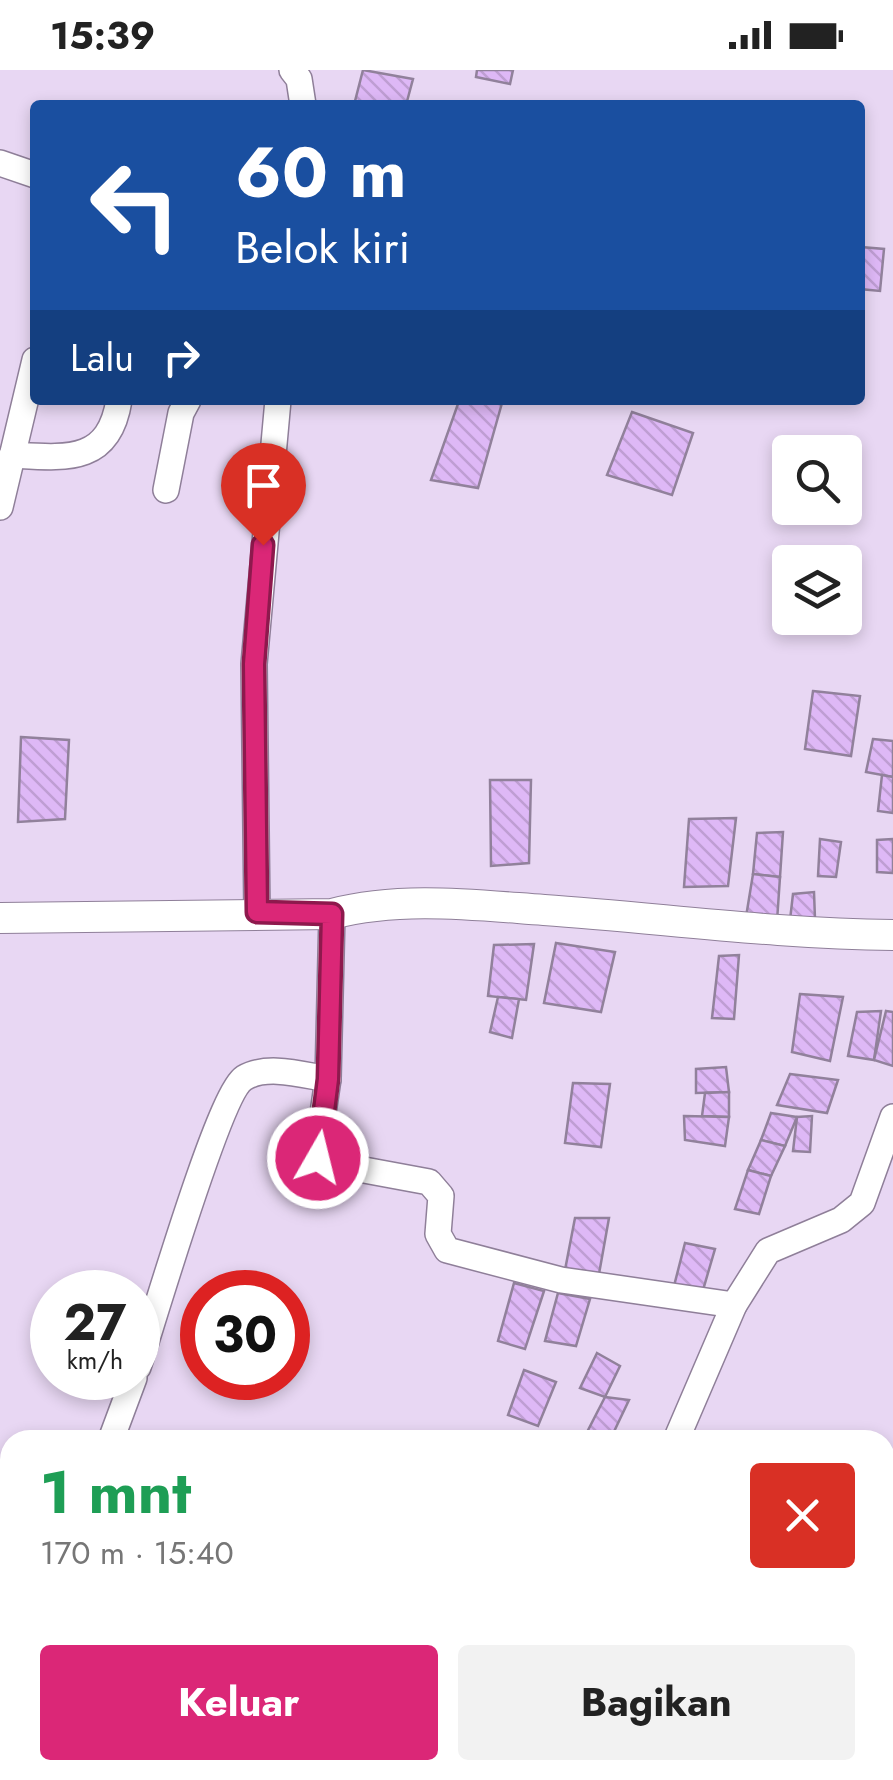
<!DOCTYPE html>
<html lang="id">
<head>
<meta charset="utf-8">
<style>
  body { margin:0; font-family:Jost,sans-serif; background:#f2f2f2; color:#222; height:100vh; display:flex; flex-direction:column; font-size:38px; white-space:nowrap }
  * { box-sizing:border-box; margin:0 }
  p { font-size:32px; color:#767676 }
  .icon { flex:none; width:55px; height:55px; fill:none; stroke:currentColor; stroke-width:2; stroke-linecap:round; stroke-linejoin:round }
  .map { position:relative; flex:1; overflow:hidden }
  .side { position:absolute; left:0px; top:1360px; width:895px; height:350px; display:flex; flex-direction:column; background:#fff; border-radius:30px 30px 0 0; box-shadow:0 5px 15px #0003 }
  .side>* { flex:none }
  .hud { position:absolute; left:30px; top:30px; width:835px; height:305px; border-radius:10px; box-shadow:0 5px 15px #0003; background:#1a4fa0; color:#fff; overflow:hidden }
  .controls { position:absolute; left:772px; top:365px; display:grid; gap:20px }
  .controls a { display:grid; place-items:center; width:90px; height:90px; border-radius:10px; background:#fff; box-shadow:0 5px 15px #0003; font-size:50px }
  .speed { position:absolute; left:30px; top:1200px; display:flex; gap:20px; font-size:50px; font-weight:700; text-align:center }
  .speed>* { display:grid; place-content:center; width:130px; height:130px; border-radius:50%; background:#fff; box-shadow:0 5px 15px #0003; line-height:1 }
  .speed small { font-size:25px; font-weight:400 }
  .speed .limit { border:15px solid #d22; background:#fff; color:#111 }
  .pin { position:absolute; display:grid; place-items:center; width:85px; height:85px; color:#fff; margin:-102px -42px; border-radius:50% 50% 50% 0; rotate:-45deg; box-shadow:0 0 10px #0007 }
  .pin .icon { rotate:45deg }
  .me { position:absolute; width:110px; margin:-55px; rotate:8deg; stroke-linejoin:round; filter:drop-shadow(0 0 8px #0008) }
  .turn { display:flex; align-items:center; gap:35px; height:210px; padding:0 40px; font-size:45px }
  .turn .icon { width:130px; height:130px; stroke-width:2.5 }
  .turn b { display:block; font-size:70px; line-height:85px }
  .then { display:flex; align-items:center; height:95px; padding:0 40px; background:#0003; gap:20px; font-size:38px }
  .round { display:grid; place-items:center; flex:none; width:105px; height:105px; border-radius:10px; background:#f2f2f2 }
  .headline { display:flex; align-items:center; justify-content:space-between; height:170px; padding:0 40px }
  h1 { font-size:60px; font-weight:700; line-height:75px; color:#1e9e55 }
  .primary-button { display:flex; gap:20px; margin-top:auto; padding:20px 40px }
  .primary-button a { flex:1; height:115px; border-radius:10px; background:#db2777; color:#fff; font-size:40px; font-weight:700; line-height:115px; text-align:center }
  .primary-button a+a { background:#f2f2f2; color:#222 }
  .status { display:flex; justify-content:space-between; align-items:center; height:70px; padding:0 50px; background:#fff; direction:ltr }
  .status svg { height:28px; fill:currentColor }
  .map>svg:first-child { display:block }
  .building { fill:url(#building-back-hatch); stroke:#91819b; stroke-width:2.5 }
  .lines { fill:none; stroke-linecap:round; stroke-linejoin:round }
  .minor-casing { stroke:#8f7f99; stroke-width:28 }
  .tertiary-casing { stroke:#8f7f99; stroke-width:32 }
  .minor { stroke:#fff; stroke-width:25 }
  .tertiary { stroke:#fff; stroke-width:30 }
  .route-casing { stroke:#8e194d; stroke-width:25 }
  .route { stroke:#db2777; stroke-width:18 }
</style>
</head>
<body>
<div class="status"><b>15:39</b><svg viewBox="0 0 49 12"><path d="M0 12V9h3v3zM5 12V6h3v6zM10 12V3h3v9zM15 12V0h3v12zM26 1h20v11H26zM47 4h2v5h-2z"/></svg></div>
<div class="map">
<svg width="893" height="1710" viewBox="0 0 893 1710">
  <defs>
    <pattern id="building-back-hatch" width="6" height="6" patternUnits="userSpaceOnUse" patternTransform="scale(2.5)"><rect width="6" height="6" fill="#deb8f6"/><path d="M-1 5l2 2M0 0l6 6M5-1l2 2" fill="none" stroke="#bf9ed3"/></pattern>
  </defs>
  <rect width="100%" height="100%" fill="#e8d7f3"/>
  <g class="building">
    <polygon points="363,0 413,9 406,35 354,35"/>
    <polygon points="477,0 513,0 510,14 476,7"/>
    <polygon points="861,177 884,179 880,221 860,219"/>
    <polygon points="459,331 502,333 478,418 431,410"/>
    <polygon points="632,342 693,363 672,425 607,405"/>
    <polygon points="813,621 860,626 851,686 805,679"/>
    <polygon points="21,667 69,670 65,749 18,752"/>
    <polygon points="873,669 893,671 893,707 866,702"/>
    <polygon points="882,705 893,707 893,743 878,741"/>
    <polygon points="490,710 531,710 529,793 491,796"/>
    <polygon points="736,748 728,816 684,817 689,749"/>
    <polygon points="783,762 780,807 753,804 757,763"/>
    <polygon points="820,769 841,772 836,807 818,806"/>
    <polygon points="893,769 893,803 877,802 877,770"/>
    <polygon points="753,804 780,807 777,851 746,847"/>
    <polygon points="814,822 815,849 790,850 793,824"/>
    <polygon points="556,873 615,882 601,942 544,933"/>
    <polygon points="534,874 526,930 488,926 494,875"/>
    <polygon points="739,885 734,949 712,948 719,886"/>
    <polygon points="800,924 843,927 830,991 792,982"/>
    <polygon points="498,927 519,929 512,968 490,962"/>
    <polygon points="881,941 874,990 848,986 857,942"/>
    <polygon points="886,941 893,942 893,996 874,990"/>
    <polygon points="726,997 729,1022 696,1023 696,999"/>
    <polygon points="790,1004 838,1010 827,1043 777,1035"/>
    <polygon points="573,1013 610,1014 601,1077 565,1073"/>
    <polygon points="729,1022 729,1047 702,1046 705,1023"/>
    <polygon points="771,1043 797,1047 785,1076 761,1070"/>
    <polygon points="684,1046 729,1047 725,1076 685,1070"/>
    <polygon points="812,1046 810,1082 793,1081 797,1047"/>
    <polygon points="761,1070 785,1076 771,1106 748,1100"/>
    <polygon points="748,1100 771,1106 759,1144 735,1139"/>
    <polygon points="575,1148 609,1148 599,1204 565,1200"/>
    <polygon points="685,1173 715,1179 703,1220 674,1216"/>
    <polygon points="514,1213 544,1221 525,1279 498,1271"/>
    <polygon points="558,1223 590,1229 576,1276 545,1271"/>
    <polygon points="597,1283 620,1296 605,1327 580,1318"/>
    <polygon points="524,1300 556,1312 538,1356 508,1345"/>
    <polygon points="605,1327 629,1330 610,1370 583,1370"/>
  </g>
  <g class="lines">
    <defs>
      <g id="minor">
        <polyline points="292,0 299,9 303,35"/>
        <polyline points="0,93 35,105"/>
        <path d="M12,385c54,3 97,9 107,-55"/>
        <polyline points="166,420 181,343 188,330"/>
        <polyline points="0,437 35,290"/>
        <polyline points="257,843 254,594 278,330"/>
        <polyline points="332,844 328,1009 317,1084 321,1092 429,1112 441,1126 438,1164 447,1180 561,1210 734,1235"/>
        <path d="M138,1297c15,-45 81,-273 106,-289 23,-14 59,-3 84,1"/>
        <polyline points="112,1367 134,1308"/>
        <polyline points="676,1370 734,1235 768,1181 841,1150 862,1133 893,1047"/>
      </g>
      <path id="tertiary" d="M0,848l332,-4c68,-18 142,-9 212,-4 116,8 232,24 349,25"/>
    </defs>
    <use href="#minor" class="minor-casing"/>
    <use href="#tertiary" class="tertiary-casing"/>
    <use href="#minor" class="minor"/>
    <use href="#tertiary" class="tertiary"/>
  </g>
  <g class="lines">
    <defs>
      <polyline id="route" points="263,475 254,594 257,842 332,844 328,1009 318,1088"/>
    </defs>
    <use href="#route" class="route-casing"/>
    <use href="#route" class="route"/>
  </g>
</svg>
<div class="controls">
<a><svg class="icon" aria-label="search" viewBox="0 0 24 24"><circle cx="10" cy="10" r="6"/><path d="M15 15l6 6"/></svg></a>
<a><svg class="icon" aria-label="layers" viewBox="0 0 24 24"><path d="M12 4l9 5-9 5-9-5zM3 14l9 5 9-5"/></svg></a>
</div>
<div class="speed"><div>27<small>km/h</small></div><div class="limit">30</div></div>
<div class="pin" style="left:263px;top:475px;background:#d93025"><svg class="icon" aria-label="arrive" viewBox="0 0 24 24"><path d="M6 21V4h12l-3 4 3 4H6"/></svg></div>
<svg class="me" style="left:318px;top:1088px" viewBox="-20 -20 40 40"><circle r="17" fill="#db2777" stroke="#fff" stroke-width="3"/><path d="M0-11L8 9 0 5-8 9z" fill="#fff"/></svg>
<div class="hud">
<div class="turn"><svg class="icon" aria-label="left" viewBox="0 0 24 24"><path d="M17 20v-9H6M10 6l-5 5 5 5"/></svg><div><b>60 m</b>Belok kiri</div></div>
<div class="then">Lalu<svg class="icon" aria-label="right" viewBox="0 0 24 24"><path d="M7 20v-9h11M14 6l5 5-5 5"/></svg></div>
</div>
<section class="side">
<div class="headline"><div><h1>1 mnt</h1><p>170 m · 15:40</p></div><a class="round" style="background:#d93025;color:#fff"><svg class="icon" aria-label="close" viewBox="0 0 24 24"><path d="M6 6l12 12M18 6L6 18"/></svg></a></div>
<div class="primary-button"><a>Keluar</a><a>Bagikan</a></div>
</section>
</div>
</body>
</html>
